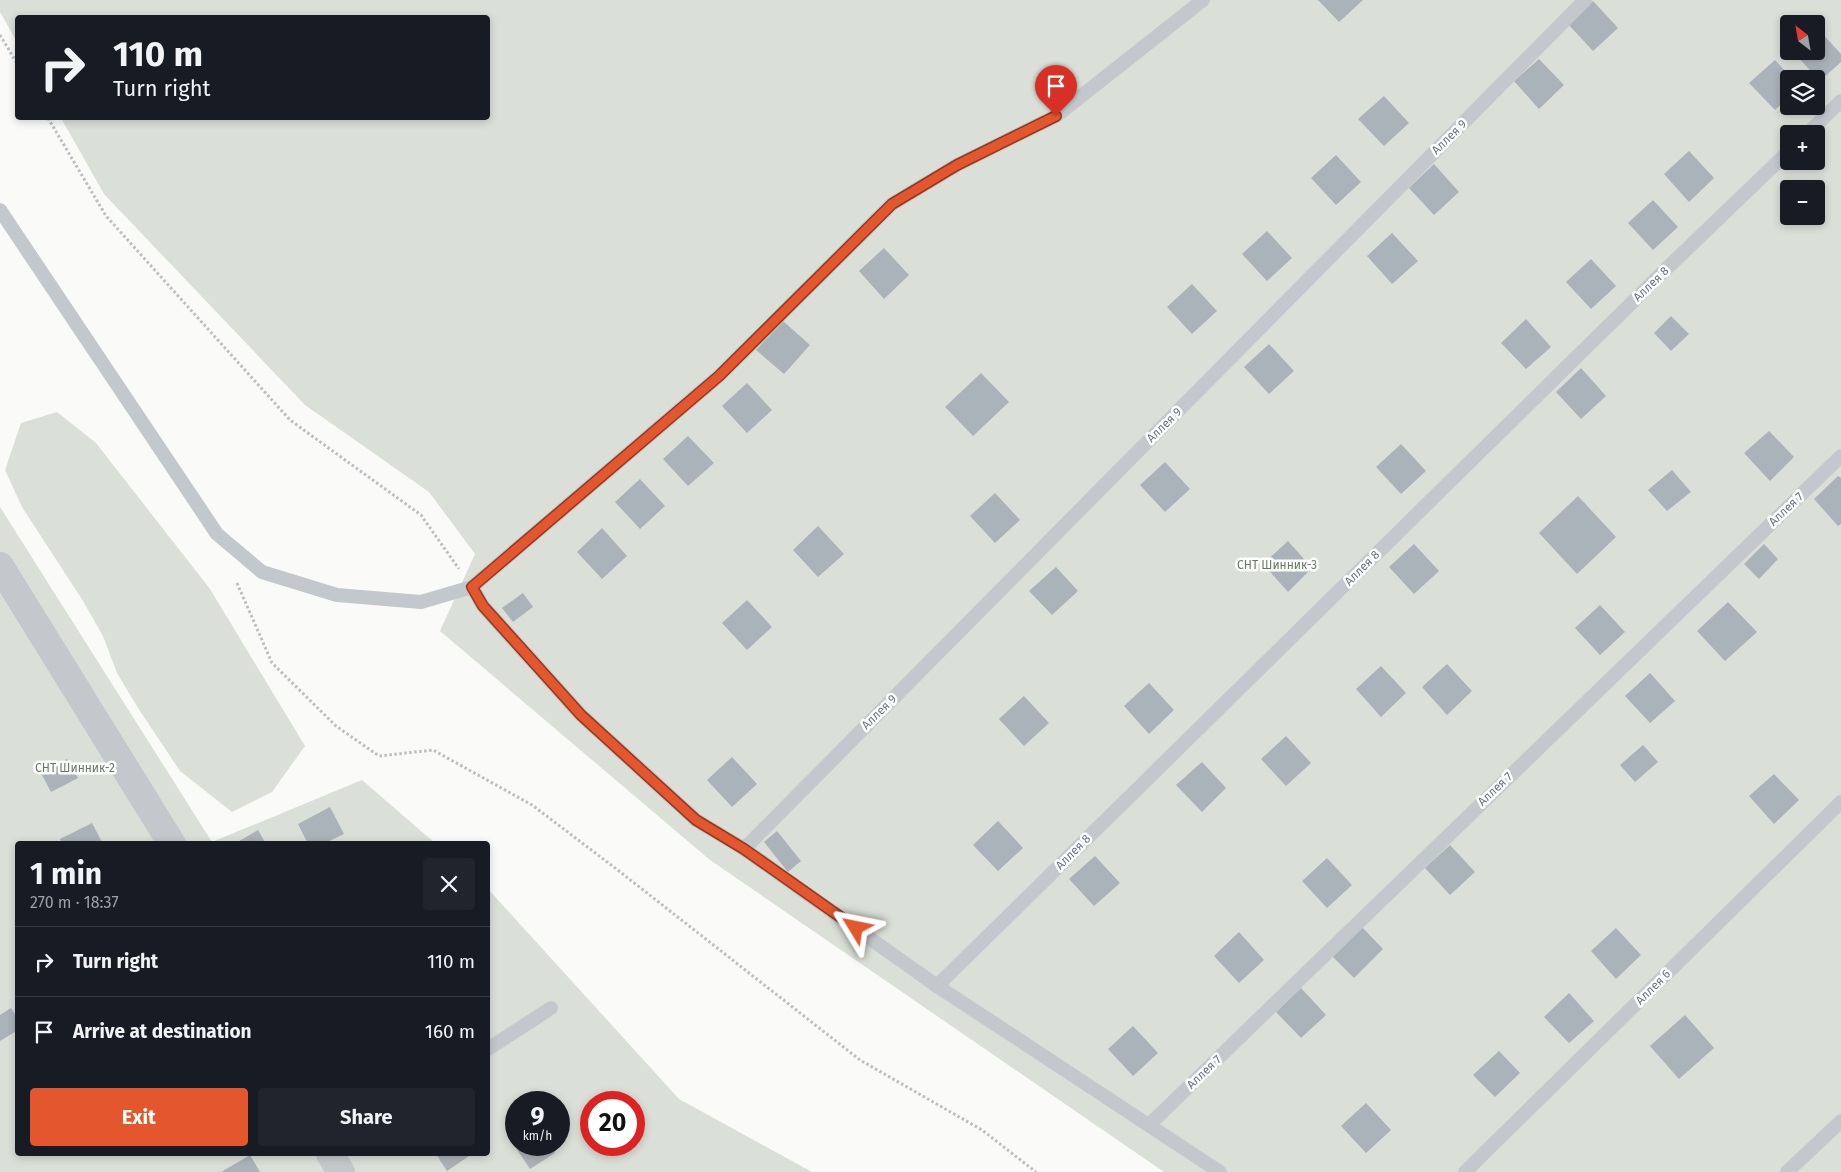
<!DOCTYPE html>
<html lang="en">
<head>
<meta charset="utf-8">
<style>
  body { margin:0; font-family:"Fira Sans",sans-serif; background:#20242c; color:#f1f3f6; height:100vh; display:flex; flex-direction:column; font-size:19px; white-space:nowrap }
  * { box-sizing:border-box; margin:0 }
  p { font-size:16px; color:#9ea1a6 }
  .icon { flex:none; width:28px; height:28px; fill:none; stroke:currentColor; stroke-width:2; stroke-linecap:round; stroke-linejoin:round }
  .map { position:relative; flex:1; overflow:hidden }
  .panel { position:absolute; left:15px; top:841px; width:475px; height:315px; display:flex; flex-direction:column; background:#171b24; border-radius:5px; box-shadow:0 2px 8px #0003 }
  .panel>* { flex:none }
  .hud { position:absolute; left:15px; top:15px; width:475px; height:105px; border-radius:5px; box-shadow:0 2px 8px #0003; background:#171b24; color:#f1f3f6; overflow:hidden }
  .needle { width:32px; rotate:329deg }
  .buttons { position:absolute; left:1780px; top:15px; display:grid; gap:10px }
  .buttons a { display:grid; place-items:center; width:45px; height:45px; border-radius:5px; background:#171b24; box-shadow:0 2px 8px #0003; font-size:25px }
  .speed { position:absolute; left:505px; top:1091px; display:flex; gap:10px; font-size:25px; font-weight:700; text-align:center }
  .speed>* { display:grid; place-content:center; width:65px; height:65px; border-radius:50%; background:#171b24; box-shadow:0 2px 8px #0003; line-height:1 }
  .speed small { font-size:12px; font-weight:400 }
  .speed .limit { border:8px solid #d22; background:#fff; color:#111 }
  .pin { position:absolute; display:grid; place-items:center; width:42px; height:42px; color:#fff; margin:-51px -21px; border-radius:50% 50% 50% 0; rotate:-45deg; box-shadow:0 0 5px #0007 }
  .pin .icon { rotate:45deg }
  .me { position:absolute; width:55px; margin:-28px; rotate:305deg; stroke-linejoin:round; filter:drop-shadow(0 0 4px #0008) }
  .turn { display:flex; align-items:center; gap:18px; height:105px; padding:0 15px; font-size:22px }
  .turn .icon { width:65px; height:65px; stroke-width:2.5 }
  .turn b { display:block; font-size:35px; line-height:42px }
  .round { display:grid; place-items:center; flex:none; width:52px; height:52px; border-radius:5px; background:#20242c }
  .head { display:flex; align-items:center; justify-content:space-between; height:85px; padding:0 15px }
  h1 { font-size:30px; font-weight:700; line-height:38px }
  .button { display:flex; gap:10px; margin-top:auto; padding:10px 15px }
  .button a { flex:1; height:58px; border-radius:5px; background:#e4572e; color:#fff; font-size:20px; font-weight:700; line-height:58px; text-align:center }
  .button a+a { background:#20242c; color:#f1f3f6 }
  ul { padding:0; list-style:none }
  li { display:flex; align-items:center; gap:15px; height:70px; padding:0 15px; border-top:1px solid #363941 }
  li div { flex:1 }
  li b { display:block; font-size:19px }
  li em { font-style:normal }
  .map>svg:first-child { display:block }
  .green { fill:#dadfd7; fill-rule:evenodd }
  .building { fill:#aab3b9 }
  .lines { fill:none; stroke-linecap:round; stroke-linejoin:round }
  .path { stroke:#bbbfc2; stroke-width:3; stroke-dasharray:2.5 2.5; stroke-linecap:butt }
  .lane { stroke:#c3c8cc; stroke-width:14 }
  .street { stroke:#c3c8cc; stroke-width:28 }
  .route-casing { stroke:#94391e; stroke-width:12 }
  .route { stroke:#e4572e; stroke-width:9 }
  .labels { text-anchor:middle; stroke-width:5; stroke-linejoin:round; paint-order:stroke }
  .street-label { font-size:12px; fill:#657683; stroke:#fff }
  .park-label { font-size:12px; fill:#687a64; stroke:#fff }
</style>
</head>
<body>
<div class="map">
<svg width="1841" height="1172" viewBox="0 0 1841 1172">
  <rect width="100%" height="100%" fill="#fafaf8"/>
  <g class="green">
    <path d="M0,0h1841v1172h-677l-454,-312 -270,-229 35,-77 -46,-62 -124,-87 -201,-211 -43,-76h427v-100h-470l-1,24 -17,-30zM1789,24h27v27h-27zM1789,79h27v27h-27zM1789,134h27v27h-27zM1789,189h27v27h-27z"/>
    <polygon points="57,412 96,443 210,589 305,746 272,792 232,812 180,771 138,708 117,673 103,636 83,601 22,507 5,470 21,423"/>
    <path d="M0,507l212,335 150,-62 74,64h-418v310h470v-265l191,210 133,73h-812zM516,1102h43v43h-43zM591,1102h43v43h-43z"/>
  </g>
  <g class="building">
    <polygon points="1318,0 1363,0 1339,22"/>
    <polygon points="1593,1 1618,28 1593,51 1568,24"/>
    <polygon points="1820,31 1841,54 1841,62 1820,81 1795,54 1798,51 1816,51 1816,34"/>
    <polygon points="1539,59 1564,85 1539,109 1514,81"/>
    <polygon points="1775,60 1792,79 1789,79 1789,97 1775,110 1749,83"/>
    <polygon points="1384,96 1409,123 1384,146 1358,119"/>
    <polygon points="1689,151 1714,178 1689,202 1664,174"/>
    <polygon points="1336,155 1361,182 1336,205 1311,178"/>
    <polygon points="1434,164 1459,192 1434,215 1409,188"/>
    <polygon points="1653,200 1678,227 1653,250 1628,223"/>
    <polygon points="1267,231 1292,258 1267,281 1242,254"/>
    <polygon points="1392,233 1418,261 1392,284 1367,256"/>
    <polygon points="884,248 909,275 884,299 859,271"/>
    <polygon points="1591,259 1616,286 1591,309 1566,282"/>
    <polygon points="1192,284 1217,311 1192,334 1167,307"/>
    <polygon points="1671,316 1689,334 1671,351 1654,333"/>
    <polygon points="1526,319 1551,347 1526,369 1501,343"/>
    <polygon points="783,321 810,345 784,374 756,350"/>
    <polygon points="1269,344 1294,371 1269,394 1244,367"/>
    <polygon points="1581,368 1606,396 1581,419 1556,392"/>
    <polygon points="981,373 1009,402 973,436 945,407"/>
    <polygon points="747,383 772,410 747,433 722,406"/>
    <polygon points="1769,431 1794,457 1770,481 1744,453"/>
    <polygon points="688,436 714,463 688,486 663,459"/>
    <polygon points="1401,444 1426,471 1401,494 1376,467"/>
    <polygon points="1165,462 1190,489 1165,512 1140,485"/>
    <polygon points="1672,470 1691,492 1667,511 1648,490"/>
    <polygon points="1838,476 1841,478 1841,524 1838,526 1814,499"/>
    <polygon points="640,479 665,506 640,529 615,502"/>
    <polygon points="995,493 1020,520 995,543 970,516"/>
    <polygon points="1578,496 1616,537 1577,574 1539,533"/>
    <polygon points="818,526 844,554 818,577 793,550"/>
    <polygon points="602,528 627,556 602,579 577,552"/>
    <polygon points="1288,541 1312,568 1288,592 1263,564"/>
    <polygon points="1414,544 1439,571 1414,594 1389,567"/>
    <polygon points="1764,544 1778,559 1759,579 1744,564"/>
    <polygon points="1056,567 1078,591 1052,615 1029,591"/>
    <polygon points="523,593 533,607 513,622 502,608"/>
    <polygon points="747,600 772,627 747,650 722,623"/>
    <polygon points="1728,602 1757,632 1725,661 1697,631"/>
    <polygon points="1600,605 1625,632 1600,655 1575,628"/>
    <polygon points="1447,664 1472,691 1447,715 1422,687"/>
    <polygon points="1381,666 1406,693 1381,717 1356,689"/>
    <polygon points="1650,673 1675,701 1650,723 1625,696"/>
    <polygon points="1149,683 1174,710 1149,734 1124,706"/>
    <polygon points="1024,696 1049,723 1024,746 999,719"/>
    <polygon points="1286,736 1311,763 1286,786 1261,759"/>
    <polygon points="1643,745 1658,762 1635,782 1620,765"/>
    <polygon points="732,757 757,784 732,807 707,780"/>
    <polygon points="67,759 78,778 51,792 41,773"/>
    <polygon points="1202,762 1226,788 1202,812 1176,785"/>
    <polygon points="1774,774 1799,800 1774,824 1749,796"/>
    <polygon points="330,807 344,834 323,844 308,844 298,824"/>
    <polygon points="998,821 1023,848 998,871 973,845"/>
    <polygon points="92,823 103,844 62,844 60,839"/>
    <polygon points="258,830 266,844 234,844"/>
    <polygon points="777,831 801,861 788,872 764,842"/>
    <polygon points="1450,845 1475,872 1450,895 1425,868"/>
    <polygon points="1095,856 1120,883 1094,906 1069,879"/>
    <polygon points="1327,858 1352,885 1327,908 1302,881"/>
    <polygon points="1362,927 1383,949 1354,978 1332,956"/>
    <polygon points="1616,928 1641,955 1616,979 1591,951"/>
    <polygon points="1239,932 1264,960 1239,983 1214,956"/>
    <polygon points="1301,988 1326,1015 1301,1038 1276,1012"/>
    <polygon points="1569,993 1594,1021 1569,1043 1544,1017"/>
    <polygon points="11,1008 18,1019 18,1030 0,1041 0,1015"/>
    <polygon points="1685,1015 1714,1048 1679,1079 1650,1046"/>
    <polygon points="1133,1026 1158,1053 1133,1076 1108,1049"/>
    <polygon points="1499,1051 1520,1073 1495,1097 1473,1075"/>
    <polygon points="1366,1103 1391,1130 1366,1153 1341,1126"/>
    <polygon points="520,1145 550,1145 555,1153 530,1169 516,1148"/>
    <polygon points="436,1154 472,1154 447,1171"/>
    <polygon points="250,1155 260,1172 221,1172"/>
  </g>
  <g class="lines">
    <g class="path">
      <polyline points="0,35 18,65"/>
      <polyline points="48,118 106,216 290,420 421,515 459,569"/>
      <polyline points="237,583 272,663 336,726 379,756 433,750 532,805 619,871 860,1060 982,1130 1036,1172"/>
    </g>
    <g class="lane">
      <polyline points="1807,134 1841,101"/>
      <polyline points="0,210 217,534 262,572 337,595 421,602 472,587 719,376 892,204 957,165 1056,116 1203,0"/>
      <polyline points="472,587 483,606 581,715 696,820 744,849 937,986 1220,1172"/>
      <polyline points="744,849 1585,0"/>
      <polyline points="937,986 1662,273 1789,151"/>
      <polyline points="488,1049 551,1008"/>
      <polyline points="1150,1124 1841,456"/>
      <polyline points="1465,1172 1841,802"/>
      <polyline points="1787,1172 1841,1121"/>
    </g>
    <g class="street">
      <polyline points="0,566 172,844"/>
      <polyline points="330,1154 341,1172"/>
    </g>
  </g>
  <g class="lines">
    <defs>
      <polyline id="route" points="856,928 744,849 696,820 581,715 483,606 472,587 719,376 892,204 957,165 1056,116"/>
    </defs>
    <use href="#route" class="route-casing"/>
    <use href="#route" class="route"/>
  </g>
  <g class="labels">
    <g class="street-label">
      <text transform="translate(1449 137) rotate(-45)" y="4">Аллея 9</text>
      <text transform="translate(1651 284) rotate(-44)" y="4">Аллея 8</text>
      <text transform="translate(1164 425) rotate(-45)" y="4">Аллея 9</text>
      <text transform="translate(1786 509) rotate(-44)" y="4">Аллея 7</text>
      <text transform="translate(1362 568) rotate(-45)" y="4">Аллея 8</text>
      <text transform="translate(879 712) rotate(-45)" y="4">Аллея 9</text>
      <text transform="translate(1495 789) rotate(-44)" y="4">Аллея 7</text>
      <text transform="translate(1073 852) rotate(-45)" y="4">Аллея 8</text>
      <text transform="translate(1653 987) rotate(-45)" y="4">Аллея 6</text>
      <text transform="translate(1204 1072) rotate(-44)" y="4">Аллея 7</text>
    </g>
    <g class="park-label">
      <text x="1277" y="569">СНТ Шинник-3</text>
      <text x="75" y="772">СНТ Шинник-2</text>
    </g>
  </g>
</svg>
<div class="buttons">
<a><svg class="needle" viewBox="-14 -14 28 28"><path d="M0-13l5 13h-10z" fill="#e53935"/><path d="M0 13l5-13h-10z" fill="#9ea1a6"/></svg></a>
<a><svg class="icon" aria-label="layers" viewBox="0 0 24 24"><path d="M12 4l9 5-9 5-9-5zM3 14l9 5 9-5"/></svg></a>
<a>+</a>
<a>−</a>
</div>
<div class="speed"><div>9<small>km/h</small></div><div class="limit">20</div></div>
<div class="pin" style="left:1056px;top:116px;background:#d93025"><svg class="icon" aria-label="arrive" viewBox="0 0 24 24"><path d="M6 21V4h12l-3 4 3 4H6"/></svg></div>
<svg class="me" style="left:856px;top:928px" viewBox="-20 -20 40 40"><path d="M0-17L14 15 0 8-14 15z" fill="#e4572e" stroke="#fff" stroke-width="4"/></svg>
<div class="hud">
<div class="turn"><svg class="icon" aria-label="right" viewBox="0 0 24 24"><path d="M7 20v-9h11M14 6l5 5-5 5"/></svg><div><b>110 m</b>Turn right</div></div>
</div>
<section class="panel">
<div class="head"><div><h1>1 min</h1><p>270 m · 18:37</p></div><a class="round"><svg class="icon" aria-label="close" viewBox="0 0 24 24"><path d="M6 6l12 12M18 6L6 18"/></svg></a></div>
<ul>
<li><svg class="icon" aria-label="right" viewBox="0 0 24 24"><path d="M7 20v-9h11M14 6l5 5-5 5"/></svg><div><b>Turn right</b></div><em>110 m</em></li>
<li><svg class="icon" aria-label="arrive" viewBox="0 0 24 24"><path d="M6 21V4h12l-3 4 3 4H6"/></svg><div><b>Arrive at destination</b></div><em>160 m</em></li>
</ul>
<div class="button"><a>Exit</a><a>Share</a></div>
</section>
</div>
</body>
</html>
